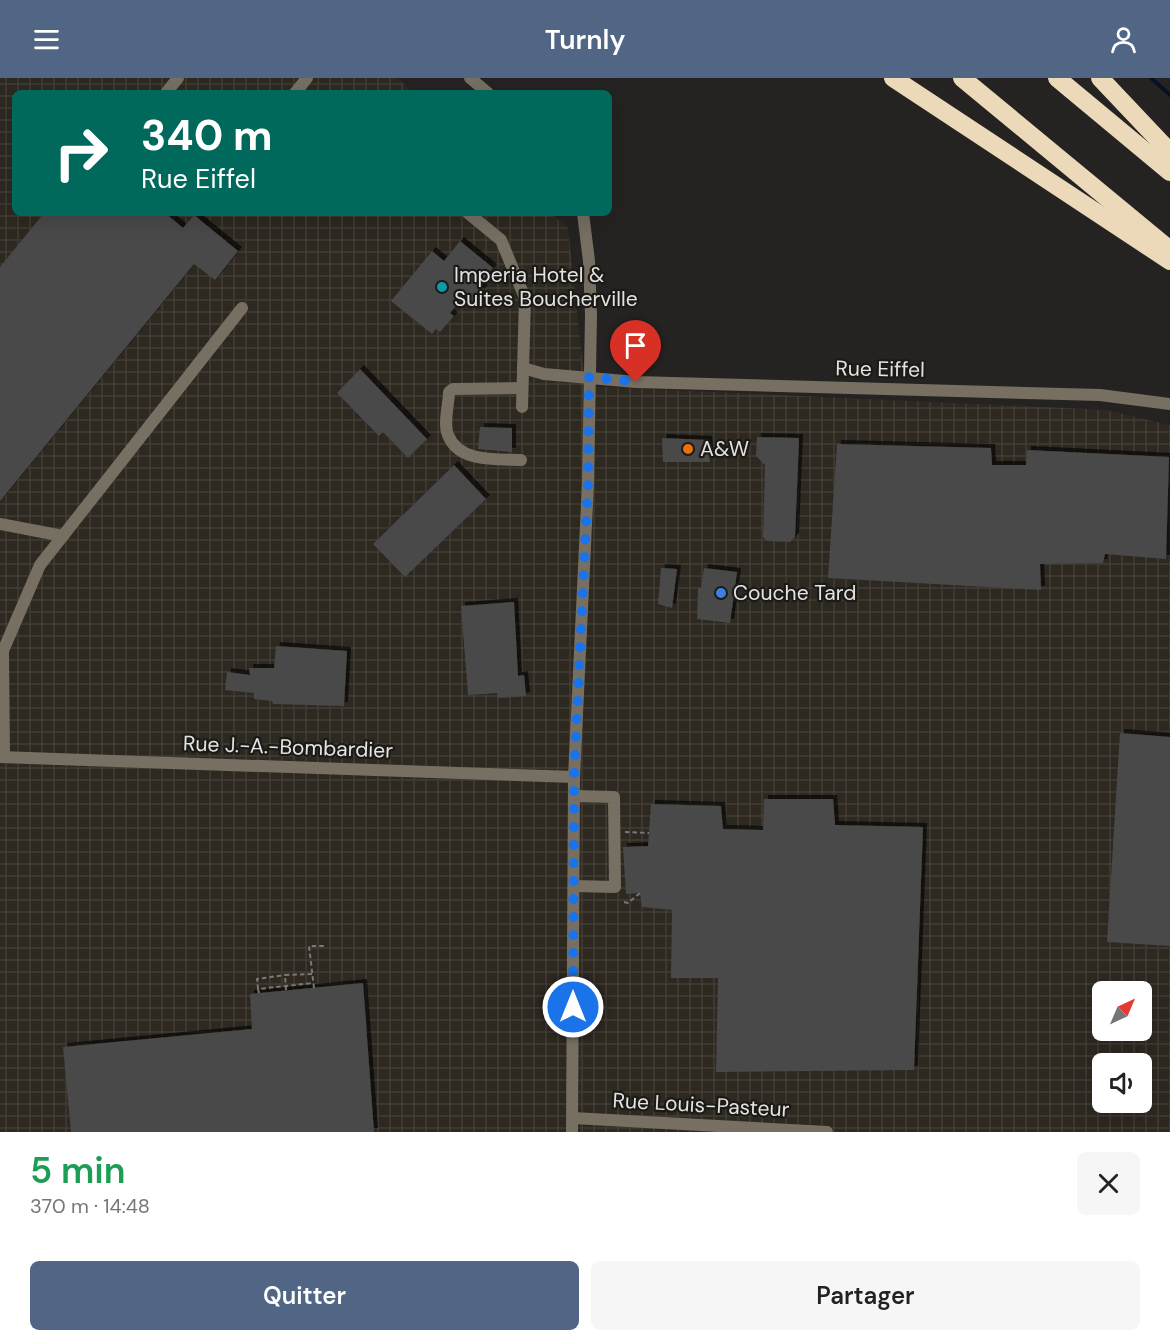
<!DOCTYPE html>
<html lang="fr">
<head>
<meta charset="utf-8">
<style>
  body { margin:0; font-family:"DM Sans",sans-serif; background:#f6f6f6; color:#222; height:100vh; display:flex; flex-direction:column; font-size:22px; white-space:nowrap }
  * { box-sizing:border-box; margin:0 }
  p { font-size:20px; color:#767676 }
  .icon { flex:none; width:33px; height:33px; fill:none; stroke:currentColor; stroke-width:2; stroke-linecap:round; stroke-linejoin:round }
  .map { position:relative; height:1054px; overflow:hidden }
  .details { display:flex; flex-direction:column; background:#fff; flex:1 }
  .details>* { flex:none }
  .hud { position:absolute; left:12px; top:12px; width:600px; height:126px; border-radius:9px; box-shadow:0 6px 24px #0002; background:#00695c; color:#fff; overflow:hidden }
  .needle { width:39px; rotate:44deg }
  .fabs { position:absolute; left:1092px; top:903px; display:grid; gap:12px }
  .fabs a { display:grid; place-items:center; width:60px; height:60px; border-radius:9px; background:#fff; box-shadow:0 6px 24px #0002; font-size:30px }
  .pin { position:absolute; display:grid; place-items:center; width:51px; height:51px; color:#fff; margin:-62px -26px; border-radius:50% 50% 50% 0; rotate:-45deg; box-shadow:0 0 6px #0007 }
  .pin .icon { rotate:45deg }
  .me { position:absolute; width:66px; margin:-33px; rotate:0deg; stroke-linejoin:round; filter:drop-shadow(0 0 4px #0008) }
  .turn { display:flex; align-items:center; gap:21px; height:126px; padding:0 30px; font-size:27px }
  .turn .icon { width:78px; height:78px; stroke-width:2.5 }
  .turn b { display:block; font-size:42px; line-height:51px }
  .round { display:grid; place-items:center; flex:none; width:63px; height:63px; border-radius:9px; background:#f6f6f6 }
  .headline { display:flex; align-items:center; justify-content:space-between; height:102px; padding:0 30px }
  h1 { font-size:36px; font-weight:600; line-height:45px; color:#1e9e55 }
  .button { display:flex; gap:12px; margin-top:auto; padding:12px 30px }
  .button a { flex:1; height:69px; border-radius:9px; background:#506684; color:#fff; font-size:24px; font-weight:600; line-height:69px; text-align:center }
  .button a+a { background:#f6f6f6; color:#222 }
  header { display:flex; justify-content:space-between; align-items:center; height:78px; padding:0 30px; background:#506684; color:#fff; font-size:27px; font-weight:600 }
  .map>svg:first-child { display:block }
  .industrial { fill:url(#industrial-grid); fill-rule:evenodd }
  .lines { fill:none; stroke-linecap:round; stroke-linejoin:round }
  .stream { stroke:#071126; stroke-width:4 }
  .building { fill:#4a484a; filter:url(#shadow) }
  .path { stroke:#7a7876; stroke-width:2; stroke-dasharray:4.5 3; stroke-linecap:butt }
  .minor { stroke:#766f62; stroke-width:12 }
  .highway { stroke:#ebd9ba; stroke-width:18 }
  .route { stroke:#1a73e8; stroke-width:10; stroke-dasharray:0 18 }
  .culture-dot { fill:#0f9aa8; stroke:#1b1a17; stroke-width:2 }
  .food-dot { fill:#e8710a; stroke:#1b1a17; stroke-width:2 }
  .shop-dot { fill:#3f7fe0; stroke:#1b1a17; stroke-width:2 }
  .labels { text-anchor:middle; stroke-width:4.5; stroke-linejoin:round; paint-order:stroke }
  .poi-label { font-size:21px; fill:#e4e3e1; stroke:#1b1a17; text-anchor:start }
  .street-label { font-size:21px; fill:#e4e3e1; stroke:#1b1a17 }
</style>
</head>
<body>
<header><svg class="icon" aria-label="menu" viewBox="0 0 24 24"><path d="M4 6h16M4 12h16M4 18h16"/></svg>Turnly<svg class="icon" aria-label="person" viewBox="0 0 24 24"><circle cx="12" cy="8" r="4"/><path d="M4 21q1-7 8-7t8 7"/></svg></header>
<div class="map">
<svg width="1170" height="1054" viewBox="0 0 1170 1054">
  <defs>
    <pattern id="industrial-grid" width="8" height="8" patternUnits="userSpaceOnUse" patternTransform="scale(1.5)"><rect width="8" height="8" fill="#2d2820"/><path d="M0 4h8M4 0v8" fill="none" stroke="#413d35"/></pattern>
    <filter id="shadow"><feDropShadow dx="4" dy="-4" stdDeviation="0" flood-color="#0009"/></filter>
  </defs>
  <rect width="100%" height="100%" fill="#252321"/>
  <path class="industrial" d="M0,0h397l17,15h-399v120h536l17,15 17,158 521,24 64,15v707h-1170zM1102,914h40v38h-40zM1102,986h40v38h-40z"/>
  <g class="lines">
    <polyline class="stream" points="1151,0 1170,17"/>
  </g>
  <g class="building">
    <polygon points="44,135 165,135 183,150 194,137 238,173 215,202 194,186 0,423 0,189"/>
    <polygon points="460,163 493,190 479,207 484,211 473,224 469,220 467,223 463,220 450,235 454,238 440,254 436,251 432,256 391,223 432,173 444,183"/>
    <polygon points="360,291 427,361 408,380 383,354 379,358 337,315"/>
    <polygon points="480,349 512,350 512,374 478,371"/>
    <polygon points="757,359 799,360 795,459 790,464 767,463 763,459 765,387 756,378"/>
    <polygon points="662,360 708,362 710,384 663,384"/>
    <polygon points="837,366 991,370 992,387 1026,387 1027,372 1169,379 1166,481 1105,476 1103,485 1040,486 1041,512 828,500"/>
    <polygon points="454,387 486,421 405,499 373,466"/>
    <polygon points="661,490 677,491 672,530 658,526"/>
    <polygon points="704,490 737,494 730,545 697,541 698,510 701,510"/>
    <polygon points="514,524 518,598 524,597 526,618 498,620 497,615 468,617 461,528"/>
    <polygon points="276,568 347,573 344,628 273,626 272,623 254,621 254,615 225,612 227,594 250,597 249,590 274,590"/>
    <polygon points="1120,655 1170,659 1170,868 1107,864"/>
    <polygon points="764,721 833,721 835,747 923,749 914,992 716,994 718,900 671,900 672,832 642,829 640,815 626,816 623,769 648,768 651,726 721,728 723,751 763,752"/>
    <polygon points="363,905 374,1054 71,1054 63,969 252,951 250,916"/>
  </g>
  <g class="lines">
    <g class="path">
      <polyline points="194,137 196,135"/>
      <polyline points="625,754 649,755"/>
      <polyline points="624,824 628,825 640,815"/>
      <polyline points="314,910 309,868 324,868"/>
      <polyline points="258,911 257,901 285,897"/>
      <polyline points="286,912 285,897 312,896"/>
      <polyline points="259,915 258,911 313,905"/>
    </g>
    <g class="minor">
      <polyline points="470,0 488,15"/>
      <polyline points="166,15 178,0"/>
      <polyline points="295,15 307,0"/>
      <polyline points="468,135 501,162 525,220 522,329"/>
      <polyline points="523,290 544,296 636,304 1100,317 1170,326"/>
      <path d="M521,382c-25,-1 -62,3 -73,-25 -5,-12 1,-31 1,-43l4,-3 69,-1"/>
      <polyline points="0,446 63,458"/>
      <polyline points="0,679 574,699"/>
      <polyline points="4,679 3,573 40,487 242,230"/>
      <polyline points="574,808 615,809 614,719 574,718"/>
      <polyline points="573,1040 827,1054"/>
      <polyline points="572,1054 574,699 588,405 591,237 589,183 583,135"/>
    </g>
    <g class="highway">
      <polyline points="893,0 1170,183"/>
      <polyline points="962,0 1164,167"/>
      <polyline points="1057,0 1170,94"/>
      <polyline points="1100,0 1170,74"/>
    </g>
  </g>
  <g class="lines">
    <polyline class="route" points="573,929 574,699 588,405 589,299 636,304"/>
  </g>
  <circle class="culture-dot" cx="442" cy="209" r="6"/>
  <circle class="food-dot" cx="688" cy="371" r="6"/>
  <circle class="shop-dot" cx="721" cy="515" r="6"/>
  <g class="labels">
    <g class="poi-label">
      <text x="454" y="204">Imperia Hotel &amp;<tspan x="454" dy="24">Suites Boucherville</tspan></text>
      <text x="700" y="378">A&amp;W</text>
      <text x="733" y="522">Couche Tard</text>
    </g>
    <g class="street-label">
      <text transform="translate(880 291) rotate(1)" y="7">Rue Eiffel</text>
      <text transform="translate(288 669) rotate(2)" y="7">Rue J.-A.-Bombardier</text>
      <text transform="translate(701 1027) rotate(3)" y="7">Rue Louis-Pasteur</text>
    </g>
  </g>
</svg>
<div class="fabs">
<a><svg class="needle" viewBox="-14 -14 28 28"><path d="M0-13l5 13h-10z" fill="#e53935"/><path d="M0 13l5-13h-10z" fill="#767676"/></svg></a>
<a><svg class="icon" aria-label="sound" viewBox="0 0 24 24"><path d="M4 9h4l5-4v14l-5-4H4zM17 9q2 3 0 6"/></svg></a>
</div>
<div class="pin" style="left:636px;top:304px;background:#d93025"><svg class="icon" aria-label="arrive" viewBox="0 0 24 24"><path d="M6 21V4h12l-3 4 3 4H6"/></svg></div>
<svg class="me" style="left:573px;top:929px" viewBox="-20 -20 40 40"><circle r="17" fill="#1a73e8" stroke="#fff" stroke-width="3"/><path d="M0-11L8 9 0 5-8 9z" fill="#fff"/></svg>
<div class="hud">
<div class="turn"><svg class="icon" aria-label="right" viewBox="0 0 24 24"><path d="M7 20v-9h11M14 6l5 5-5 5"/></svg><div><b>340 m</b>Rue Eiffel</div></div>
</div>
</div>
<section class="details">
<div class="headline"><div><h1>5 min</h1><p>370 m · 14:48</p></div><a class="round"><svg class="icon" aria-label="close" viewBox="0 0 24 24"><path d="M6 6l12 12M18 6L6 18"/></svg></a></div>
<div class="button"><a>Quitter</a><a>Partager</a></div>
</section>
</body>
</html>
